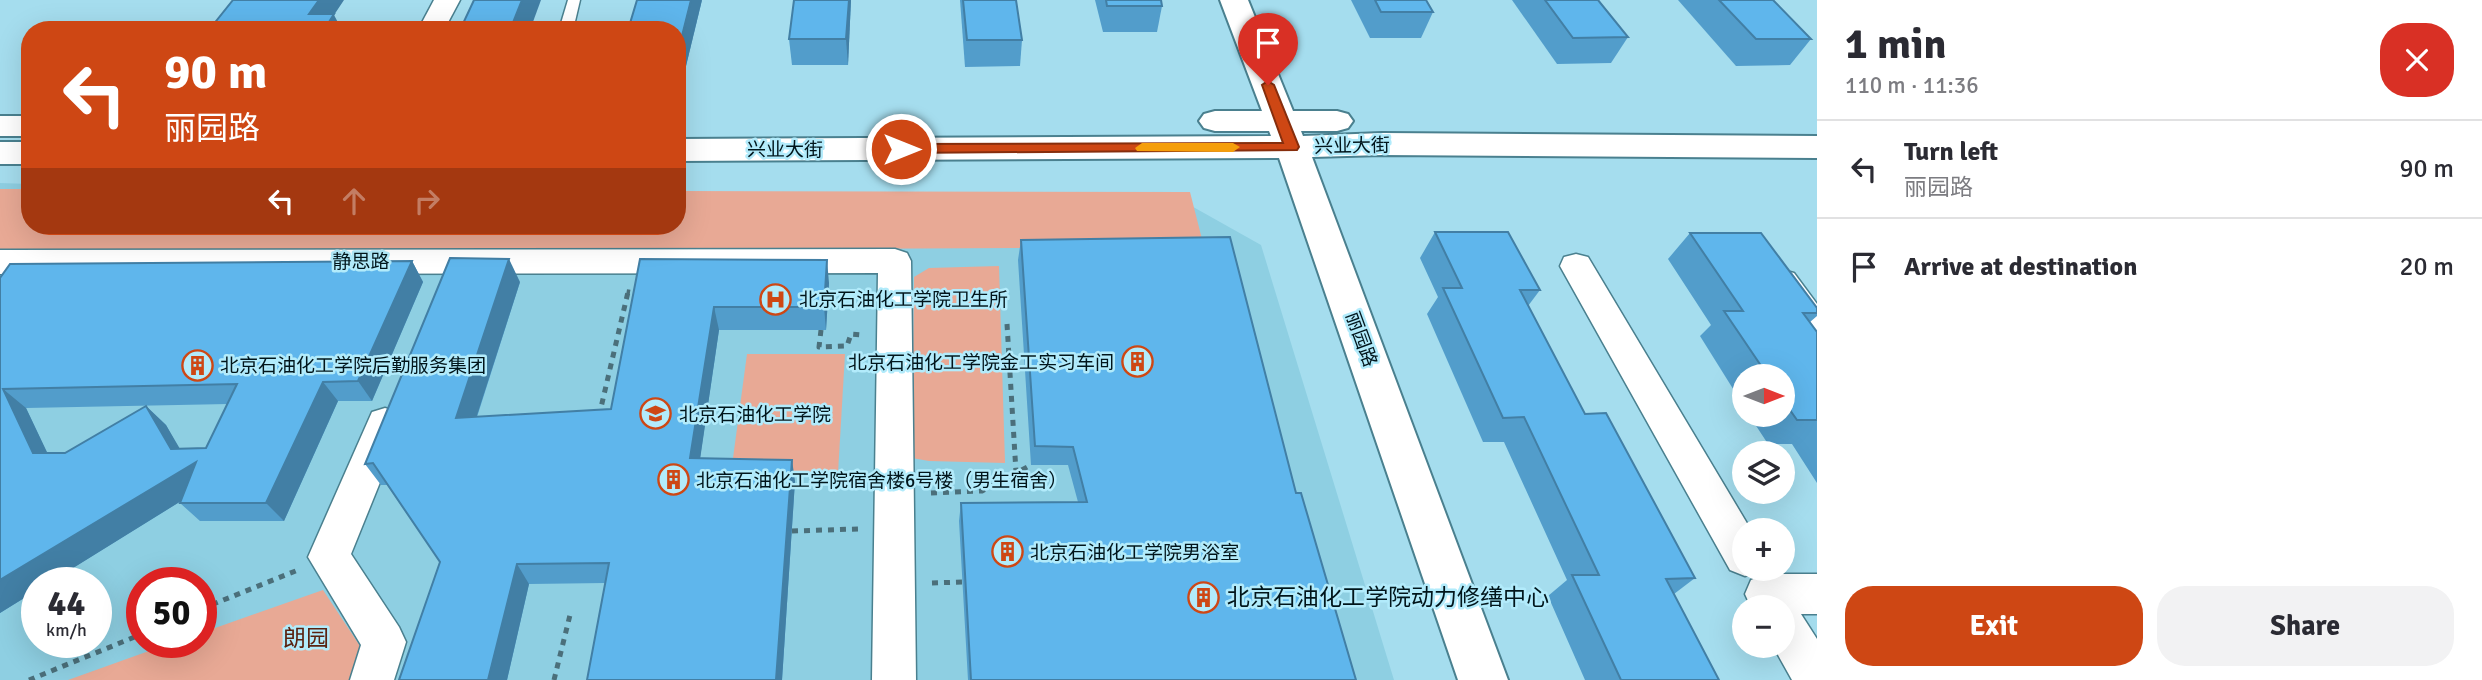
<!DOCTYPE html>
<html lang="en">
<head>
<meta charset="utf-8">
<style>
  body { margin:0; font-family:Signika,"Noto Sans SC",sans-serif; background:#f2f2f3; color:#2b2b33; height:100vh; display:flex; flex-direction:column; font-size:26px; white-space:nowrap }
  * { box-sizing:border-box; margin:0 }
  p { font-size:23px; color:#7c7c81 }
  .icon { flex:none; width:38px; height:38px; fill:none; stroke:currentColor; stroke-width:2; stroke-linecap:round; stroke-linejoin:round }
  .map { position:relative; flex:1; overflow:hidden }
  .details { display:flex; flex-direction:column; background:#fff; width:665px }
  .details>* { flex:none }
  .hud { position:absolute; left:21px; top:21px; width:665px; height:214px; border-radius:28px; box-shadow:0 7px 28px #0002; background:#ce4714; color:#fff; overflow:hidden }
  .needle { width:46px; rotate:90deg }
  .fabs { position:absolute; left:1732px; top:364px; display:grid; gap:14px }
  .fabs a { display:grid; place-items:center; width:63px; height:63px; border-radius:50%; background:#fff; box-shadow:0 7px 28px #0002; font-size:35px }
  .speed { position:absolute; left:21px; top:567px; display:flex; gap:14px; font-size:35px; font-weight:700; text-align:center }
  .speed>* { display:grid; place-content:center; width:91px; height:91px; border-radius:50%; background:#fff; box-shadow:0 7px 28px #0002; line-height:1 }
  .speed small { font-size:18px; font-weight:400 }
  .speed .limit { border:10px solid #d22; background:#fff; color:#111 }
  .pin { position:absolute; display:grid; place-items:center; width:60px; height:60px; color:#fff; margin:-72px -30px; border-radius:50% 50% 50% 0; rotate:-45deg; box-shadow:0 0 7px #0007 }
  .pin .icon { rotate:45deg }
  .me { position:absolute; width:77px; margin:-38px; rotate:90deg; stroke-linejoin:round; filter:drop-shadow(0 0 5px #0008) }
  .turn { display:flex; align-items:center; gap:24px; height:147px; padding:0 28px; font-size:32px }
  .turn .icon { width:91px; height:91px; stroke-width:2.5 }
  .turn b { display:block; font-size:49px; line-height:60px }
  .lanes { display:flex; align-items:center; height:66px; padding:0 28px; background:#0003; justify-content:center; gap:35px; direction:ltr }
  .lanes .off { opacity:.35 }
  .round { display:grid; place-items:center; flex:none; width:74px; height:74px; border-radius:28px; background:#f2f2f3 }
  .summary { display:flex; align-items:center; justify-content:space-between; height:119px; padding:0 28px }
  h1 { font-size:42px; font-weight:700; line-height:52px }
  .cta { display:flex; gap:14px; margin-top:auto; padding:14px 28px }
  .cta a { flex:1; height:80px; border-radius:28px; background:#ce4714; color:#fff; font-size:28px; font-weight:700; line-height:80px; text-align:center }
  .cta a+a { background:#f2f2f3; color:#2b2b33 }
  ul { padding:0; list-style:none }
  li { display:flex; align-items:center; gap:21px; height:98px; padding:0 28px; border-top:2px solid #e1e1e2 }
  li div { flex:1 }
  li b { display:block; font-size:26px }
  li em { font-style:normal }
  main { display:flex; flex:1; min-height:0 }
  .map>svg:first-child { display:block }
  .built { fill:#8ecfe2; fill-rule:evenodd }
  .green { fill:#e8a995 }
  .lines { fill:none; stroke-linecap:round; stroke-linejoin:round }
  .lane-casing { stroke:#4a808f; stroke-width:3 }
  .street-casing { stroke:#4a808f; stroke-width:3 }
  .secondary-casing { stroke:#4a808f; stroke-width:4 }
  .path-far1 { stroke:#4b6f7a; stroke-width:3.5; stroke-dasharray:4.5 4.5; stroke-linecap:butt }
  .path { stroke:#4b6f7a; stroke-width:5; stroke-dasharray:6 6; stroke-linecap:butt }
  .lane { fill:#fff; fill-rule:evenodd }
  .street { fill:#fff; fill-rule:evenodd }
  .secondary { fill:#fff; fill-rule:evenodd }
  .wall { fill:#529dcb; fill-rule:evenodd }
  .shaded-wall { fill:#427fa5 }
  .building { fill:#5fb6ec; stroke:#427fa5; stroke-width:2; fill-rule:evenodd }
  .route { fill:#ce4714; stroke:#862e0d; stroke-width:2 }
  .slow { fill:#f59e0b }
  .labels { text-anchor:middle; stroke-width:5; stroke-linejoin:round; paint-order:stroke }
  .street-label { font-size:19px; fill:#01151b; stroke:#b2ebfb }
  .poi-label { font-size:19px; fill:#01151b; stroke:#b2ebfb; text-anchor:start }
  .near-poi-label { font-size:23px; fill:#01151b; stroke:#b2ebfb; text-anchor:start }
  .near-park-label { font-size:23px; fill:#5a2210; stroke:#b2ebfb }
</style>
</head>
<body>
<main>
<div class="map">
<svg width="1817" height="680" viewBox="0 0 1817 680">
  <rect width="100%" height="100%" fill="#a5ddee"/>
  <path class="built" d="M0,183l30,1v42h647l502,-27 82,46 133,435h-1394zM37,583h59v59h-59zM142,583h59v59h-59z"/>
  <g class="green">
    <polygon points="0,189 30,189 30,226 677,226 677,191 1190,192 1204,247 0,253"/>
    <polygon points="999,266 1005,463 929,461 912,458 914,277 929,268"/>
    <polygon points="747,354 845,354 838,473 731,473"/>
    <polygon points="323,590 362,649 352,680 68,680 174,642 201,642 201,633"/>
  </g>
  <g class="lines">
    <defs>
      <polygon id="lane" points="568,0 580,0 573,30 559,30"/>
      <g id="street">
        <polygon points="434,0 460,0 444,30 418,30"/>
        <polygon points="895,249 907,253 911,261 916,680 872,680 878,273 0,274 0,250"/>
        <polygon points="1576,254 1588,257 1751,530 1745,530 1745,569 1760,570 1745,576 1730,570 1560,266 1564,257"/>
        <polygon points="1782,270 1794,273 1817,304 1817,343 1805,339 1765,282 1770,273"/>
        <polygon points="385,408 398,412 404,423 351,554 399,627 406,642 394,680 350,680 361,645 308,557 372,412"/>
        <polygon points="1766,574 1817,574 1817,614 1801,614 1817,639 1817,680 1792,680 1773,646 1783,646 1783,607 1751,607 1745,594 1751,580"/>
      </g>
      <g id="secondary">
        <polygon points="1220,0 1248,0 1293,111 1337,111 1348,114 1353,121 1348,128 1337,131 1301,131 1303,136 1382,133 1817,136 1817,158 1382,155 1312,157 1508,680 1458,680 1279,158 677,161 677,139 1271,136 1269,131 1215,131 1204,128 1199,121 1204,114 1215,111 1262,111"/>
        <rect x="0" y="116" width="30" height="20"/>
        <rect x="0" y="142" width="30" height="22"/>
      </g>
    </defs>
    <use href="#lane" class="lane-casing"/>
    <use href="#street" class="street-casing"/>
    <use href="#secondary" class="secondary-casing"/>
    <polyline class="path-far1" points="628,294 629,288"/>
    <g class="path">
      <polyline points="1007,324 1016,472"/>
      <polyline points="821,330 819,347 847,346 851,334 863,335"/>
      <polyline points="599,416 628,292"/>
      <polyline points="931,493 982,491 1031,465"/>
      <polyline points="792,531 858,529"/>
      <polyline points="932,583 963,582"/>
      <polyline points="201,609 298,570"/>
      <polyline points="29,680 142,634"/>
      <polyline points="554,680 571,611"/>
    </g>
    <use href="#lane" class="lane"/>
    <use href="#street" class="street"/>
    <use href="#secondary" class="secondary"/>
  </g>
  <g class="wall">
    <polygon points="702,0 686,66 677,66 677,30"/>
    <polygon points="851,0 848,65 792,65 789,39"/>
    <polygon points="960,0 1016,0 1022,40 1020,66 965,67"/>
    <polygon points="1095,0 1161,0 1162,6 1157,32 1103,32"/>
    <polygon points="1351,0 1426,0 1433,12 1421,38 1370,38"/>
    <polygon points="1512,0 1598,0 1628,37 1611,63 1557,64"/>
    <polygon points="1678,0 1773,0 1811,39 1790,65 1736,66"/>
    <polygon points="1435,232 1540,290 1528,306 1585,414 1695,578 1674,594 1719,680 1585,680 1548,596 1567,580 1504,442 1483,442 1427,314 1438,297 1420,258"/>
    <polygon points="1690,233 1817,308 1817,316 1810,322 1817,332 1817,483 1792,444 1768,444 1749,415 1783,415 1783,376 1745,376 1745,408 1700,336 1711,325 1668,259"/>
    <polygon points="1021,240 1296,493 1356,680 968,680 959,521 961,503 1078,502 1068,465 1031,465 1018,260"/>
    <polygon points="640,259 829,283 826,330 719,330 700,458 795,481 782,680 587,680 605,583 529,584 507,680 399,680 440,562 387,485 381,485 365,464 520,282 477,417 611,409"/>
    <path d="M412,261l11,21 -51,119h-34l-54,120h-84l-20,-18 1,-2 -181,112v-335zM228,404l-22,44 -27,1 -13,-24 -20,-19 -81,47h-18l-21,-45z"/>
  </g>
  <g class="shaded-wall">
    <polygon points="319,0 344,0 334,15 342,30 317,30 309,14"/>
    <polygon points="522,0 541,0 530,30 510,30"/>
    <polygon points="691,0 702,0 686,66 681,40"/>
    <polygon points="849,0 851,0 848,65 846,39"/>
    <polygon points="509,259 520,282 469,440 456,418"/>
    <polygon points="827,260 829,283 826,330 824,307"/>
    <polygon points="412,261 423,282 372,401 358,381"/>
    <polygon points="714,307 719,330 697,480 690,458"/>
    <polygon points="323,382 338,401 284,521 266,503"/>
    <polygon points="3,389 26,408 56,471 33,453"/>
    <polygon points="146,406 166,425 190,466 196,462 215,480 49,583 37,583 37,590 0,613 0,580 171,449"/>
    <polygon points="792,460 795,481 782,680 776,680"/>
    <polygon points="517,564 529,584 507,680 488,680"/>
  </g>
  <g class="building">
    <polygon points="233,0 319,0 309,14 334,14 324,30 209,30"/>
    <polygon points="474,0 522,0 510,30 460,30"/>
    <polygon points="637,0 691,0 681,40 677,40 677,30 628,30"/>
    <polygon points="794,0 849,0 846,39 789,39"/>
    <polygon points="963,0 1016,0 1022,40 967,40"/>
    <polygon points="1106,0 1161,0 1162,6 1107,6"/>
    <polygon points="1375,0 1426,0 1433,12 1381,12"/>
    <polygon points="1545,0 1598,0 1628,37 1573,38"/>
    <polygon points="1719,0 1773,0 1811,39 1756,39"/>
    <polygon points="1435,232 1508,232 1540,290 1520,290 1585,414 1606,413 1695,578 1666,579 1719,680 1621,680 1572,575 1599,575 1524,417 1503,418 1443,288 1462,288"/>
    <polygon points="1690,233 1761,233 1817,308 1817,313 1803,313 1817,332 1817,420 1797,420 1783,400 1783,376 1768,376 1724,311 1743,311"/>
    <polygon points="1230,237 1296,493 1301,493 1356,680 971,680 961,503 1087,502 1073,447 1035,446 1021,240"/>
    <polygon points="450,258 509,259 456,418 611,409 640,259 827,260 824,307 714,307 690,458 792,460 776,680 587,680 609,563 517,564 488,680 399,680 440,562 373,463 365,464"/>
    <path d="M412,261l-54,120 -35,1 -57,121h-86l16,-41 -196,118v-302l10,-14zM237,384l-31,64 -35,1 -25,-43 -81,47h-32l-30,-64z"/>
  </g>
  <polygon class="route" points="1268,81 1274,85 1299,147 1297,150 901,153 894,149 901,144 1283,143 1262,85"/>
  <polygon class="slow" points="1142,143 1233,143 1240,147 1233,152 1137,151 1135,148"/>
  <defs>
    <symbol id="hospital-ring" viewBox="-11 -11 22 22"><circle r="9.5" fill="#b2ebfb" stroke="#ce4714" stroke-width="1.5"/><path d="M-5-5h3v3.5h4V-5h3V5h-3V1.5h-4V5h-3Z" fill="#ce4714"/></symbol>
    <symbol id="building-ring" viewBox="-11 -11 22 22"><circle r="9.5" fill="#b2ebfb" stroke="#ce4714" stroke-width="1.5"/><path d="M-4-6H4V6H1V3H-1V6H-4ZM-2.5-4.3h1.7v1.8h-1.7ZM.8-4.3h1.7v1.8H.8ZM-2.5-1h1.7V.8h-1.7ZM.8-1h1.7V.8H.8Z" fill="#ce4714"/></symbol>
    <symbol id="university-ring" viewBox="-11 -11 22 22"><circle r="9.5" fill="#b2ebfb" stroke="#ce4714" stroke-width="1.5"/><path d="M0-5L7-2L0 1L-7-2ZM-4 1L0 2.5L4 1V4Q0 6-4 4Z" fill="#ce4714"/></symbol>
  </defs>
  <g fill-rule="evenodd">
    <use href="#hospital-ring" x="758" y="282" width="35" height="35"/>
    <use href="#building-ring" x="1120" y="344" width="35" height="35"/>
    <use href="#building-ring" x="180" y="348" width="35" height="35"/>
    <use href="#university-ring" x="638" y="396" width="35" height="35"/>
    <use href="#building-ring" x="656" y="462" width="35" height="35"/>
    <use href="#building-ring" x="990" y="534" width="35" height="35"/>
    <use href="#building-ring" x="1186" y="580" width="35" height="35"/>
  </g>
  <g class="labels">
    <g class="street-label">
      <text transform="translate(1352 145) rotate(-1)" y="7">兴业大街</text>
      <text x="785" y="156">兴业大街</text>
      <text x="361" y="268">静思路</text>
      <text transform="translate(1362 339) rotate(70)" y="7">丽园路</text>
    </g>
    <g class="poi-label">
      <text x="799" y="306">北京石油化工学院卫生所</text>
      <text x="1114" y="369" text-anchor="end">北京石油化工学院金工实习车间</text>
      <text x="220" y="372">北京石油化工学院后勤服务集团</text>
      <text x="679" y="421">北京石油化工学院</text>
      <text x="696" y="487">北京石油化工学院宿舍楼6号楼（男生宿舍）</text>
      <text x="1030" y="559">北京石油化工学院男浴室</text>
    </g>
    <g class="near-poi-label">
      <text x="1227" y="605">北京石油化工学院动力修缮中心</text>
    </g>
    <g class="near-park-label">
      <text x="306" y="646">朗园</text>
    </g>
  </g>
</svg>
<div class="fabs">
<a><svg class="needle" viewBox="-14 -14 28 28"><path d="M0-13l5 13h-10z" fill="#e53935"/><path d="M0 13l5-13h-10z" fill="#7c7c81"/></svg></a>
<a><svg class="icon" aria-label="layers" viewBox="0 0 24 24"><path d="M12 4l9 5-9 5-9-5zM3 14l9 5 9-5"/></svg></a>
<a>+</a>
<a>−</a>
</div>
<div class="speed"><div>44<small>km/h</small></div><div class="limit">50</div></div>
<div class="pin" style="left:1268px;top:85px;background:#d93025"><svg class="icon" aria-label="arrive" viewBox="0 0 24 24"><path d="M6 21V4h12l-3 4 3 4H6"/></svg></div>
<svg class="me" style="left:901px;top:149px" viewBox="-20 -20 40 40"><circle r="17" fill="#ce4714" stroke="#fff" stroke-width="3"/><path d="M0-11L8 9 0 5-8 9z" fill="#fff"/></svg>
<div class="hud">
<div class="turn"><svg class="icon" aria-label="left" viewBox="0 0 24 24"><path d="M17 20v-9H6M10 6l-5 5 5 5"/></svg><div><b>90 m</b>丽园路</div></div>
<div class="lanes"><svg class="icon" aria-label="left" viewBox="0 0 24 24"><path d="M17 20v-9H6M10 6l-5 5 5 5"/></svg><svg class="icon off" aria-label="ahead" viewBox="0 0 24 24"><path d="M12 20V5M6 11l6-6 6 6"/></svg><svg class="icon off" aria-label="right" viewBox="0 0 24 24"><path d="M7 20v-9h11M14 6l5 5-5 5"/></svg></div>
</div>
</div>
<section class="details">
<div class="summary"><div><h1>1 min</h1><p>110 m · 11:36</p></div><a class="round" style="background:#d93025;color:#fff"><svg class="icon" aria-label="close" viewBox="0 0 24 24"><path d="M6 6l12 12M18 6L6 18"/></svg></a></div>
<ul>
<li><svg class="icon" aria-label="left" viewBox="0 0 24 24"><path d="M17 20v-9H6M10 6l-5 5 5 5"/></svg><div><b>Turn left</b><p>丽园路</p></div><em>90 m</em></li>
<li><svg class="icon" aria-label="arrive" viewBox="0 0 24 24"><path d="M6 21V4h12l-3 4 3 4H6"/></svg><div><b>Arrive at destination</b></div><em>20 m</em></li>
</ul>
<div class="cta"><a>Exit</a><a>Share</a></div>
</section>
</main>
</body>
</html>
